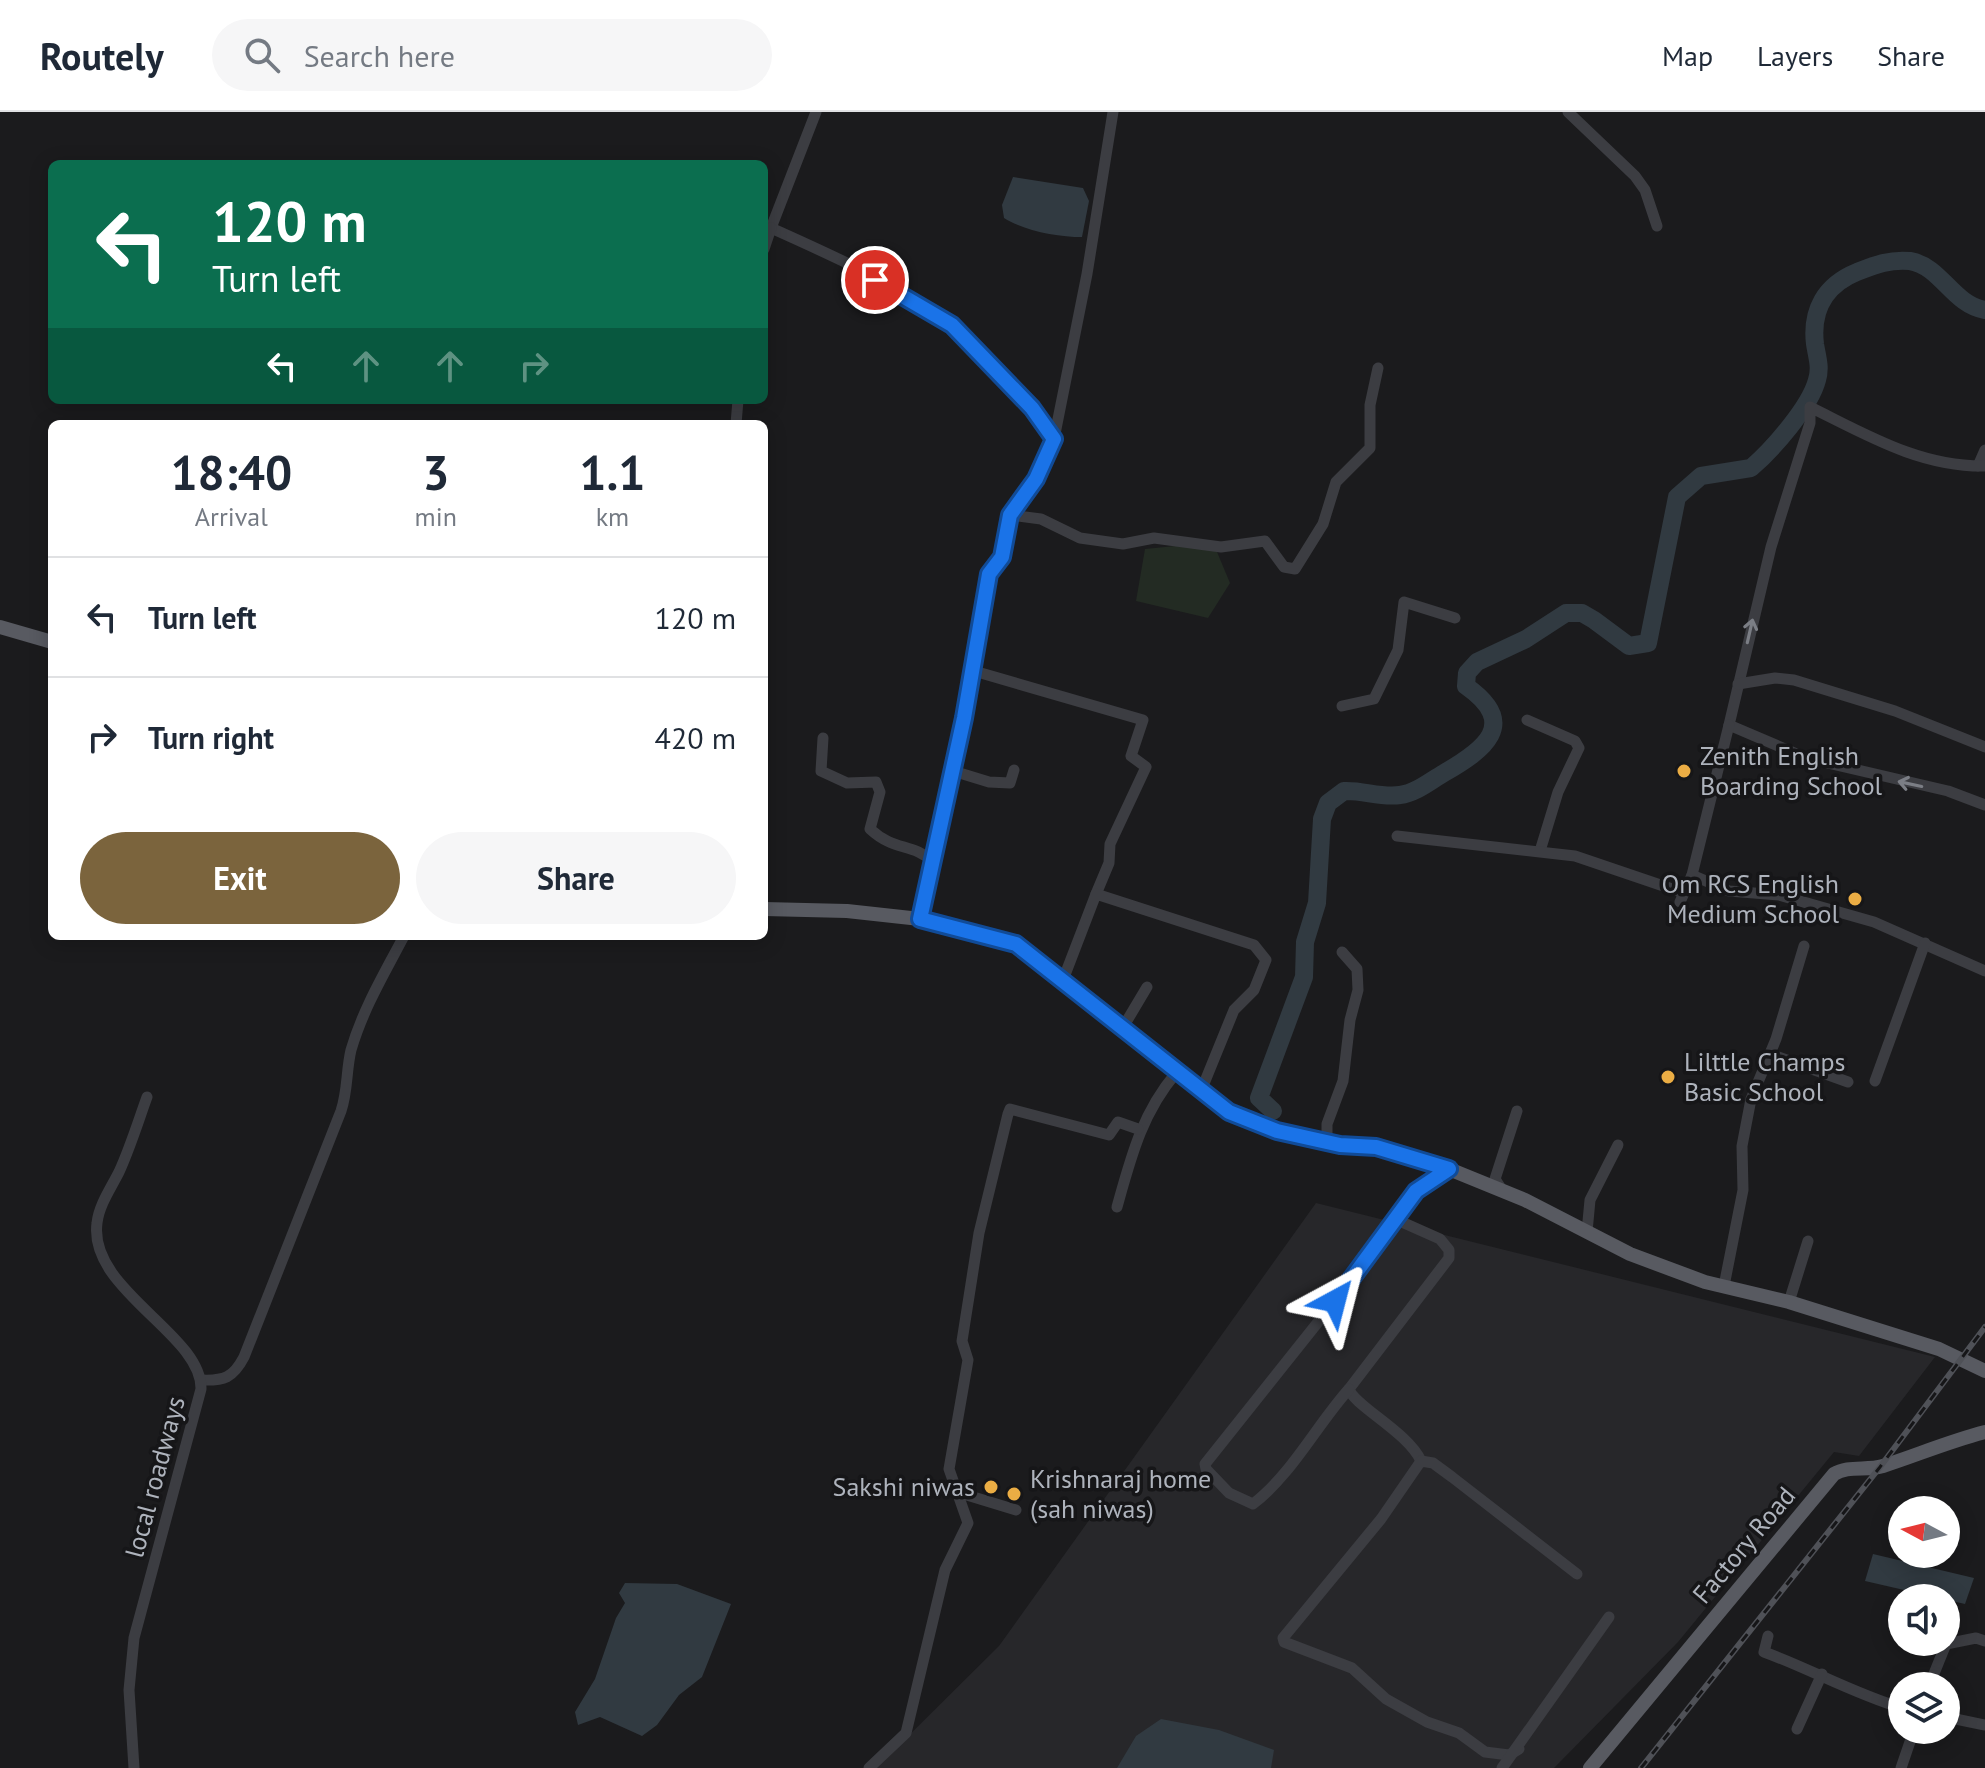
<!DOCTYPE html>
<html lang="en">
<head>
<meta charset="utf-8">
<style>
  body { margin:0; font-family:"PT Sans",sans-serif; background:#f6f6f7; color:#1f2937; height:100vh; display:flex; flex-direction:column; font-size:30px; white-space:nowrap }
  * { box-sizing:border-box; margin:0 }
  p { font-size:26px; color:#747a83 }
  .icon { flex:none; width:44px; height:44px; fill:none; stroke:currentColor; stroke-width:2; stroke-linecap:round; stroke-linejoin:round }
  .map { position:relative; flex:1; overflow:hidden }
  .side { position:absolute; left:48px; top:308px; width:720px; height:520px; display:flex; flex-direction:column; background:#fff; border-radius:12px; box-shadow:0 4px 20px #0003 }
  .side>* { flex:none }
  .top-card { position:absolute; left:48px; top:48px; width:720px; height:244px; border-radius:12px; box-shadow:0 4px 20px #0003; background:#0b6e4f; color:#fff; overflow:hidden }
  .needle { width:52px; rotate:277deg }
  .buttons { position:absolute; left:1888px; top:1384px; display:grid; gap:16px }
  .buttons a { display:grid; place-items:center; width:72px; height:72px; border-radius:50%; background:#fff; box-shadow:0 4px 20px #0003; font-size:40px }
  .pin { position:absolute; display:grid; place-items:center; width:68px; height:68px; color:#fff; margin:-34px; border:4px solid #fff; border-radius:50%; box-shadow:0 2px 8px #0007 }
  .me { position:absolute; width:88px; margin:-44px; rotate:38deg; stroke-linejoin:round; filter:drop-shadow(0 0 6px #0008) }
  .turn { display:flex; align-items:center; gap:28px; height:168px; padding:0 32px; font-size:36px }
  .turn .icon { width:104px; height:104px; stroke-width:2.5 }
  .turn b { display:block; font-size:56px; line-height:68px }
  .lanes { display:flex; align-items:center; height:76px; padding:0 32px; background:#0003; justify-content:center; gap:40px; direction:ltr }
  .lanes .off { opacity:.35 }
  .eta { display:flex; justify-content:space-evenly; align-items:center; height:136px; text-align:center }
  .eta b { font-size:48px; font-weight:600; line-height:56px }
  .primary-button { display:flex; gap:16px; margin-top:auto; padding:16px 32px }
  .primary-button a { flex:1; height:92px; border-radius:48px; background:#7b643d; color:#fff; font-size:32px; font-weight:600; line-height:92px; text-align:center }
  .primary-button a+a { background:#f6f6f7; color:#1f2937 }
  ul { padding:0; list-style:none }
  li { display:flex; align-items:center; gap:24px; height:120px; padding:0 32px; border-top:2px solid #e0e1e3 }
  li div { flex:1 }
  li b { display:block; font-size:30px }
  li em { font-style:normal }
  header { display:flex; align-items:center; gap:48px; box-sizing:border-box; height:112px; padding:0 40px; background:#fff; border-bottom:2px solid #e0e1e3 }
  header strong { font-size:38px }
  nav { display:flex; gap:44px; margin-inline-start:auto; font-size:28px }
  .search { width:560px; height:72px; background:#f6f6f7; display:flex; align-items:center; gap:20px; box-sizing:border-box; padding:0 28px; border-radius:44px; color:#747a83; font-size:30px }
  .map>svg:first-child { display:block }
  .built { fill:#27272a }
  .green { fill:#232b23 }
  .water { fill:#313a41 }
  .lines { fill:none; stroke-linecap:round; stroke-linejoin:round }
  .river { stroke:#313a41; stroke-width:18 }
  .minor { stroke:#3c3d42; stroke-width:11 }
  .major { stroke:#585a61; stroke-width:14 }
  .rail-casing { stroke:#4f5157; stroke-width:6 }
  .rail { stroke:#161618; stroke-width:3; stroke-dasharray:9; stroke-linecap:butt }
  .oneway { stroke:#7b7e85 }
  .route-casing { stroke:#114b97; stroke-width:20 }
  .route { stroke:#1a73e8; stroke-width:14 }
  .poi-dot { fill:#ebad44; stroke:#161618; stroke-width:3 }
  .labels { text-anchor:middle; stroke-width:7; stroke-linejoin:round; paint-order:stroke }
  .poi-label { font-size:26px; fill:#aeb3bc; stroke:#161618; text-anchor:start }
  .street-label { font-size:26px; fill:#aeb3bc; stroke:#161618 }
</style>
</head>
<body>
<header>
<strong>Routely</strong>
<div class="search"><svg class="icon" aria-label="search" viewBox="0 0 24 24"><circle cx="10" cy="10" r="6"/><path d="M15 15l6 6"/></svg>Search here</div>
<nav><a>Map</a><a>Layers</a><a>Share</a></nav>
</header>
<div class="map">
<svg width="1985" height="1656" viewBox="0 0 1985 1656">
  <rect width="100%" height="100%" fill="#1b1b1d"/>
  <polygon class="built" points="1316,1091 1935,1245 1859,1344 1834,1340 1678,1530 1554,1656 876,1656 999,1534"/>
  <polygon class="green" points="1195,432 1217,440 1230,471 1208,506 1136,489 1145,437"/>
  <g class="water">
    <path d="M1013,65l70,11 6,13 -7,36c-24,0 -57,-6 -78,-19l-2,-13z"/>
    <polygon points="1873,1442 1974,1466 1965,1492 1865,1469"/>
    <polygon points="625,1471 677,1472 731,1492 702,1565 679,1583 657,1613 642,1624 600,1605 578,1613 575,1600 595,1567 616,1506 625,1491 619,1481"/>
    <polygon points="1161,1607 1219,1618 1274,1638 1271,1656 1117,1656 1136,1624"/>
  </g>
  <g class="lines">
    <path class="river" d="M1273,999l-14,-13 45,-121 1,-35 12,-39 5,-84 6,-16 16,-12c19,-1 37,7 56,4 16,-2 30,-14 44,-22 40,-23 76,-49 22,-87l1,-13 10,-11 49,-23 40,-26h16l12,7 35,26 19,-3 29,-146 24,-21 50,-8c21,-18 59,-61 66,-88 4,-13 0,-23 -2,-36 -4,-34 10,-59 42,-72 18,-7 33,-13 53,-11 31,5 43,44 75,49"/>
    <g class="minor">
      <path d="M816,0l-45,116c56,25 132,59 180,96 39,31 75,74 103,115"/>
      <polyline points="1568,0 1635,64 1645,78 1657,114"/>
      <polyline points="764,137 771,116"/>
      <polyline points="736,312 738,288"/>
      <polyline points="1978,354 1985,338"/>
      <path d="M1985,354c-65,1 -118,-31 -175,-59v16l-39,124 -42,178 77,33 142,33 37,14"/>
      <polyline points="1010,403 1041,407 1080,426 1123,432 1154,426 1221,435 1265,429 1284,455 1295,457 1323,412 1336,370 1370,336 1370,293 1378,256"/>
      <polyline points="974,559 1143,608 1131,644 1146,655 1110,732 1109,751 1096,782"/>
      <polyline points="1738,572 1775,566 1794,568 1895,599 1985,635"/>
      <polyline points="1342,594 1374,587 1398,538 1404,490 1455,506"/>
      <polyline points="1527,608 1575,629 1579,636 1558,680 1540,739"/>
      <path d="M823,626l-2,33 26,12 29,-1 4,10 -10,37c25,23 41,13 64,33"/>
      <polyline points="953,659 989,670 1010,671 1014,658"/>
      <polyline points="1397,724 1575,744 1684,781"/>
      <polyline points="1692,763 1729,779 1779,783 1874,810 1985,859"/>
      <polyline points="1680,790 1692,763 1729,613"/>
      <polyline points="920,807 964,606 989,462 1002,445 1010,403 1036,367 1054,327 1087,162 1113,0"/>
      <polyline points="1063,868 1096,782 1254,833 1266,848 1254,878 1234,898 1201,979"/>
      <polyline points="1122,917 1147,875"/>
      <polyline points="1770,942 1848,970"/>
      <polyline points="1875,969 1925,831"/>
      <polyline points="1327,1030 1327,1012 1343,969 1350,908 1358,878 1357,857 1342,840"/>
      <polyline points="1502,1078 1495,1067 1517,999"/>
      <path d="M1117,1095c14,-50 25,-94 59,-134"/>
      <path d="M1404,1111l36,16 9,11v8l-100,131c4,16 59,43 72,72"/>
      <polyline points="1587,1120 1590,1088 1618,1033"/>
      <polyline points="1724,1174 1743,1078 1742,1034 1751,987 1776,927 1804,834"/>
      <polyline points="1789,1190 1808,1129"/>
      <path d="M201,1268c23,1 32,-2 43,-23l97,-246c7,-21 5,-40 10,-61 12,-41 33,-76 53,-114"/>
      <path d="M1349,1277c-33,37 -57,85 -96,115l-24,-11 -23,-24 -1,-5 149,-187 62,-86 33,-22"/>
      <polyline points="957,1380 1016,1398"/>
      <path d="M1768,1524l-4,16c47,17 90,42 138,56"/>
      <polyline points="1929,1574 1946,1532 1976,1526 1985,1529"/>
      <polyline points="1946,1605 1985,1613"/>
      <polyline points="1797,1617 1822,1562"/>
      <polyline points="1519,1637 1509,1643 1485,1640 1459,1621 1427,1610 1386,1587 1352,1556 1284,1530 1283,1526 1381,1407 1421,1349 1433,1351 1452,1365 1577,1462"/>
      <path d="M134,1656l-5,-78 5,-52 67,-249c1,-55 -113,-99 -104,-166 2,-18 14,-35 22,-51 11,-24 19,-50 28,-75"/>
      <polyline points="869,1656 906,1621 945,1458 968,1411 949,1357 968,1248 962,1229 979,1121 1008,1002 1010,997 1109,1023 1118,1010 1138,1017"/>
      <polyline points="1502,1656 1609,1505"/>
      <polyline points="1901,1656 1914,1618"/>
    </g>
    <g class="major">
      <polyline points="0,515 52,530"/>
      <polyline points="764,797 847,799 920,807 1016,832 1229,1000 1277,1019 1340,1033 1376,1035 1449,1057 1525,1088 1630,1142 1705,1170 1789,1190 1939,1237 1985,1259"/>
      <path d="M1590,1656l244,-294c14,-9 33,-3 49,-8 34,-11 67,-25 102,-34"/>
    </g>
    <defs>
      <polyline id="rail" points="1641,1656 1880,1355 1985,1215"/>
    </defs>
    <use href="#rail" class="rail-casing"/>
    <use href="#rail" class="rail"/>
  </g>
  <defs><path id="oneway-shaft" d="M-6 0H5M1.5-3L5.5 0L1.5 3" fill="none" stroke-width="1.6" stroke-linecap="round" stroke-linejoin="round" transform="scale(2)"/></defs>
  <g class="oneway">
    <use href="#oneway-shaft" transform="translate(1750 519) rotate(-77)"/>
    <use href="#oneway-shaft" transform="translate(1910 672) rotate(-168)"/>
  </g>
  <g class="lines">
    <defs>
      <polyline id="route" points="875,168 952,213 1032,296 1054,327 1036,367 1010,403 1002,445 989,462 964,606 920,807 1016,832 1229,1000 1277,1019 1340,1033 1376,1035 1449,1057 1416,1079 1335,1189"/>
    </defs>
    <use href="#route" class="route-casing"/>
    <use href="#route" class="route"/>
  </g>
  <g class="poi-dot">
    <circle cx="1684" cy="659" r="8"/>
    <circle cx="1855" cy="787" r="8"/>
    <circle cx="1668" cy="965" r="8"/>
    <circle cx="991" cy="1375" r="8"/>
    <circle cx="1014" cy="1382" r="8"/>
  </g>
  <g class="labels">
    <g class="poi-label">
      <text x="1700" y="653">Zenith English<tspan x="1700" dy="30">Boarding School</tspan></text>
      <text x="1839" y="781" text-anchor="end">Om RCS English<tspan x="1839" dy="30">Medium School</tspan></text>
      <text x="1684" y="959">Lilttle Champs<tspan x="1684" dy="30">Basic School</tspan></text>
      <text x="1030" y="1376">Krishnaraj home<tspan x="1030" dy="30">(sah niwas)</tspan></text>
      <text x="975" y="1384" text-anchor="end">Sakshi niwas</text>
    </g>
    <g class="street-label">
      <text transform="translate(155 1365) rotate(-75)" y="9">local roadways</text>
      <text transform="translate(1744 1433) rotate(-50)" y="9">Factory Road</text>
    </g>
  </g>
</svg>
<div class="buttons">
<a><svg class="needle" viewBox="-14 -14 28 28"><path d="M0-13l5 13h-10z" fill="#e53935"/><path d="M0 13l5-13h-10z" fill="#747a83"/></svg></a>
<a><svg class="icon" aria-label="sound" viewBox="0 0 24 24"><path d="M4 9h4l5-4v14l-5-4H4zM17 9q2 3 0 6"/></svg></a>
<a><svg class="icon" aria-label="layers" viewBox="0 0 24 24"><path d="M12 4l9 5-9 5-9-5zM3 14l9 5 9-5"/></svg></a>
</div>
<div class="pin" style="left:875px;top:168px;background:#d93025"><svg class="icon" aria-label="arrive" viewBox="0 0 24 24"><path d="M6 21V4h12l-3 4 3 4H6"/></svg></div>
<svg class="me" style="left:1335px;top:1189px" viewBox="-20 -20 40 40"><path d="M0-17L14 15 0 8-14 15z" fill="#1a73e8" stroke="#fff" stroke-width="4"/></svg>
<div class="top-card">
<div class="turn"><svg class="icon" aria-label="left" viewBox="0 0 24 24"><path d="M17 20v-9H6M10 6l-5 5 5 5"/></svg><div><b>120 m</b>Turn left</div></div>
<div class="lanes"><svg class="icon" aria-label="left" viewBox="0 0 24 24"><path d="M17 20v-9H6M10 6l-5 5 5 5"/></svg><svg class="icon off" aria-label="ahead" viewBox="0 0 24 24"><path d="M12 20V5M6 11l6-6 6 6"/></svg><svg class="icon off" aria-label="ahead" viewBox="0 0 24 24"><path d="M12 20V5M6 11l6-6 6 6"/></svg><svg class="icon off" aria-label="right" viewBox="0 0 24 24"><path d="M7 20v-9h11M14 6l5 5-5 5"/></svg></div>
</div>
<section class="side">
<div class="eta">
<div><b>18:40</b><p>Arrival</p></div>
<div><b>3</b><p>min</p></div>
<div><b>1.1</b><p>km</p></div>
</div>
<ul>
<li><svg class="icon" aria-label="left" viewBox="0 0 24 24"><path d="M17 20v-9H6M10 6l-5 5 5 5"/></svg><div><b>Turn left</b></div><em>120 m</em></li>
<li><svg class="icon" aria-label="right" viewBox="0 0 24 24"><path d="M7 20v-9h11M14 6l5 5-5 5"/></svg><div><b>Turn right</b></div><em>420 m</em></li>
</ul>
<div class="primary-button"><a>Exit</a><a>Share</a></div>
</section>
</div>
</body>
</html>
